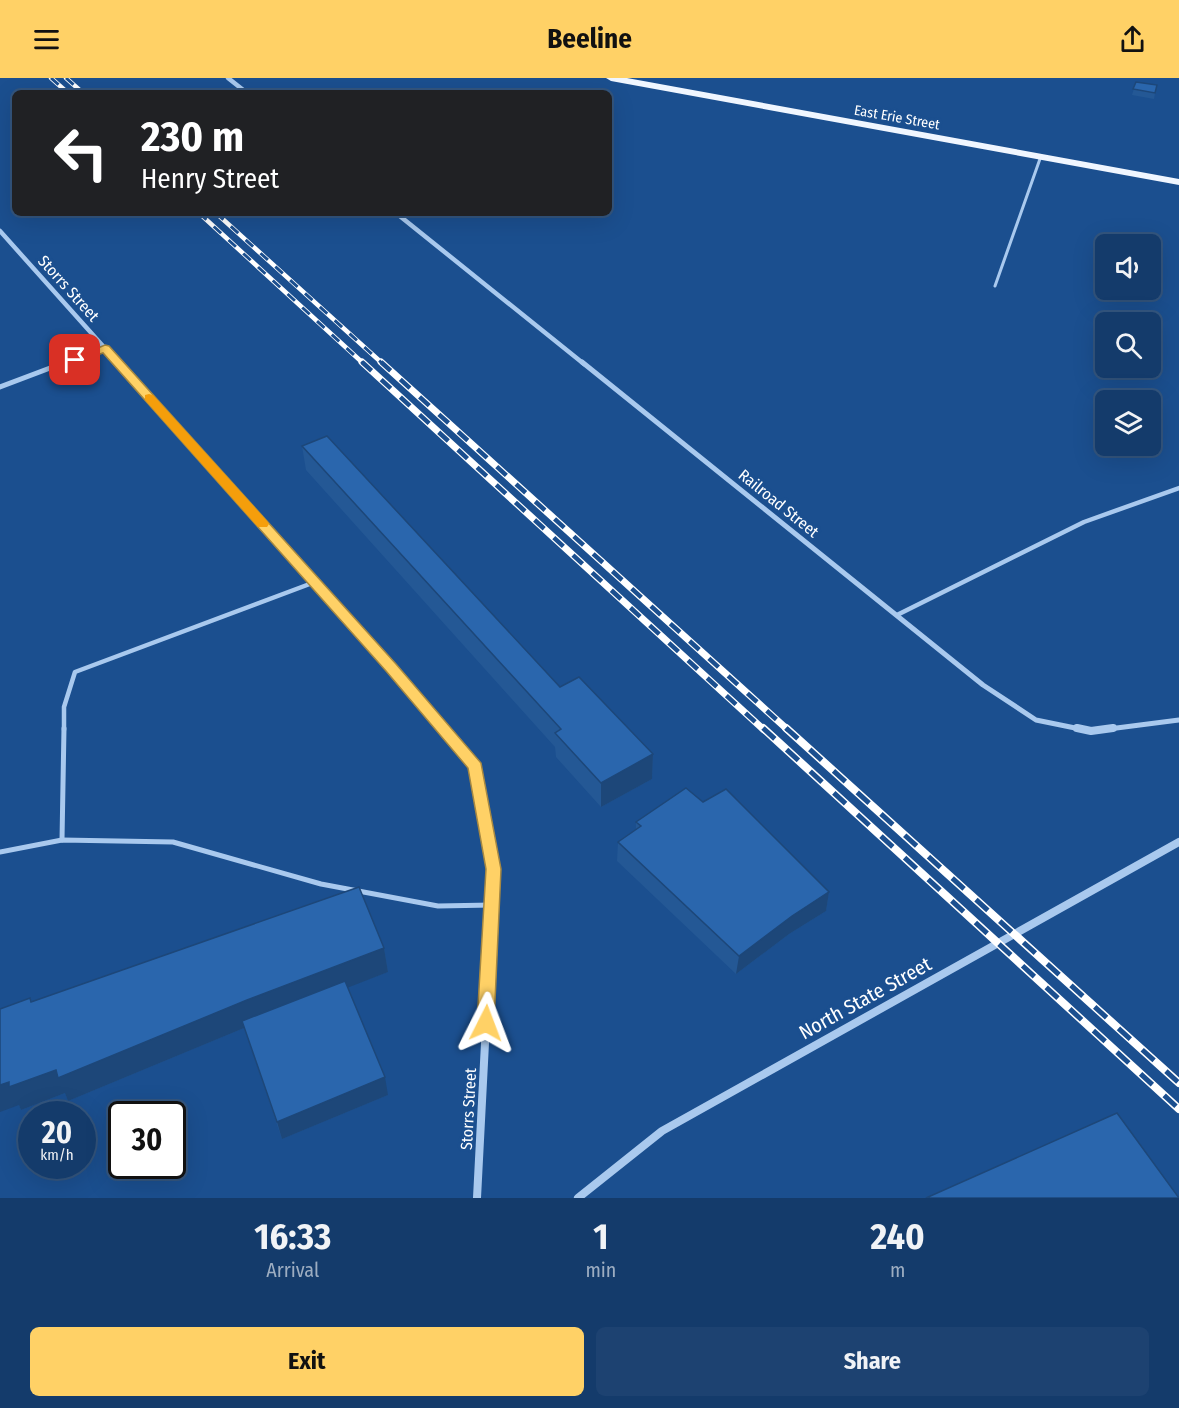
<!DOCTYPE html>
<html lang="en">
<head>
<meta charset="utf-8">
<style>
  body { margin:0; font-family:"Fira Sans Condensed",sans-serif; background:#1d4271; color:#f1f3f6; height:100vh; display:flex; flex-direction:column; font-size:22px; white-space:nowrap }
  * { box-sizing:border-box; margin:0 }
  p { font-size:20px; color:#9dadc1 }
  .icon { flex:none; width:33px; height:33px; fill:none; stroke:currentColor; stroke-width:2; stroke-linecap:round; stroke-linejoin:round }
  .map { position:relative; height:1120px; overflow:hidden }
  .details { display:flex; flex-direction:column; background:#143b6b; flex:1 }
  .details>* { flex:none }
  .top-card { position:absolute; left:12px; top:12px; width:600px; height:126px; border-radius:9px; box-shadow:0 6px 24px #0002,0 0 0 2px #33557e; background:#202124; color:#fff; overflow:hidden }
  .tools { position:absolute; left:1095px; top:156px; display:grid; gap:12px }
  .tools a { display:grid; place-items:center; width:66px; height:66px; border-radius:9px; background:#143b6b; box-shadow:0 6px 24px #0002,0 0 0 2px #33557e; font-size:30px }
  .speed { position:absolute; left:18px; top:1023px; display:flex; gap:12px; font-size:30px; font-weight:700; text-align:center }
  .speed>* { display:grid; place-content:center; width:78px; height:78px; border-radius:50%; background:#143b6b; box-shadow:0 6px 24px #0002,0 0 0 2px #33557e; line-height:1 }
  .speed small { font-size:15px; font-weight:400 }
  .speed .limit { border:3px solid #111; border-radius:9px; background:#fff; color:#111 }
  .pin { position:absolute; display:grid; place-items:center; width:51px; height:51px; color:#fff; margin:-26px; border-radius:12px; box-shadow:0 3px 9px #0006 }
  .me { position:absolute; width:66px; margin:-33px; rotate:3deg; stroke-linejoin:round; filter:drop-shadow(0 0 4px #0008) }
  .turn { display:flex; align-items:center; gap:21px; height:126px; padding:0 30px; font-size:27px }
  .turn .icon { width:78px; height:78px; stroke-width:2.5 }
  .turn b { display:block; font-size:42px; line-height:51px }
  .eta { display:flex; justify-content:space-evenly; align-items:center; height:102px; text-align:center }
  .eta b { font-size:36px; font-weight:700; line-height:42px }
  .primary-button { display:flex; gap:12px; margin-top:auto; padding:12px 30px }
  .primary-button a { flex:1; height:69px; border-radius:9px; background:#ffd166; color:#111; font-size:24px; font-weight:700; line-height:69px; text-align:center }
  .primary-button a+a { background:#1d4271; color:#f1f3f6 }
  header { display:flex; justify-content:space-between; align-items:center; height:78px; padding:0 30px; background:#ffd166; color:#111; font-size:27px; font-weight:700 }
  .map>svg:first-child { display:block }
  .lines { fill:none; stroke-linecap:round; stroke-linejoin:round }
  .service-far2 { stroke:#a9c9ee; stroke-width:3 }
  .service-far1 { stroke:#a9c9ee; stroke-width:4.5 }
  .service { stroke:#a9c9ee; stroke-width:5 }
  .minor-far2 { stroke:#a9c9ee; stroke-width:4.5 }
  .minor-far1 { stroke:#a9c9ee; stroke-width:5 }
  .minor { stroke:#a9c9ee; stroke-width:8 }
  .primary { fill:#f0f6ff; fill-rule:evenodd }
  .rail-far2-casing { stroke:#fff; stroke-width:4.5 }
  .rail-far1-casing { stroke:#fff; stroke-width:7 }
  .rail-casing { stroke:#fff; stroke-width:8 }
  .rail-far2 { stroke:#1b4f8f; stroke-width:3; stroke-dasharray:10; stroke-linecap:butt }
  .rail-far1 { stroke:#1b4f8f; stroke-width:4.5; stroke-dasharray:13; stroke-linecap:butt }
  .rail { stroke:#1b4f8f; stroke-width:5; stroke-dasharray:16; stroke-linecap:butt }
  .wall { fill:#245895 }
  .shaded-wall { fill:#1d4779 }
  .building { fill:#2a66ad; stroke:#1d4779; stroke-width:1.5 }
  .route { fill:#ffd166; stroke:#a68842; stroke-width:1.5 }
  .slow { fill:#f59e0b }
  .labels { text-anchor:middle; stroke-width:6; stroke-linejoin:round; paint-order:stroke }
  .far-street-label { font-size:14px; fill:#fff; stroke:#1b4f8f }
  .street-label { font-size:16px; fill:#fff; stroke:#1b4f8f }
  .near-street-label { font-size:20px; fill:#fff; stroke:#1b4f8f }
</style>
</head>
<body>
<header><svg class="icon" aria-label="menu" viewBox="0 0 24 24"><path d="M4 6h16M4 12h16M4 18h16"/></svg>Beeline<svg class="icon" aria-label="share" viewBox="0 0 24 24"><path d="M12 15V3M7 8l5-5 5 5M5 13v7h14v-7"/></svg></header>
<div class="map">
<svg width="1179" height="1120" viewBox="0 0 1179 1120">
  <rect width="100%" height="100%" fill="#1b4f8f"/>
  <g class="lines">
    <polyline class="service-far2" points="995,208 1041,78"/>
    <g class="service-far1">
      <polyline points="897,537 1084,444 1179,410"/>
      <polyline points="64,652 64,629 75,594 315,504"/>
    </g>
    <g class="service">
      <polyline points="62,762 64,650"/>
      <polyline points="0,774 62,762 173,764 321,806 438,828 492,827"/>
    </g>
    <g class="minor-far2">
      <polyline points="228,0 247,15"/>
      <polyline points="396,135 584,286"/>
      <polyline points="0,153 119,286"/>
      <polyline points="62,286 105,270"/>
    </g>
    <g class="minor-far1">
      <polyline points="118,284 391,589 444,652"/>
      <polyline points="582,284 983,607 1036,642 1085,652"/>
      <polyline points="0,309 66,284"/>
      <polyline points="1101,652 1179,642"/>
    </g>
    <g class="minor">
      <polyline points="442,650 475,689 494,791 477,1120"/>
      <polyline points="1077,650 1091,653 1113,650"/>
      <polyline points="578,1120 662,1053 1179,764"/>
    </g>
    <polygon class="primary" points="606,0 627,0 1179,101 1179,107 611,3"/>
    <defs>
      <g id="rail-far2">
        <polyline points="51,0 68,15"/>
        <polyline points="66,0 83,15"/>
        <polyline points="199,135 364,286"/>
        <polyline points="216,135 383,286"/>
      </g>
      <g id="rail-far1">
        <polyline points="362,284 764,652"/>
        <polyline points="381,284 788,652"/>
      </g>
      <g id="rail">
        <polyline points="763,650 1179,1031"/>
        <polyline points="786,650 1179,1005"/>
      </g>
    </defs>
    <use href="#rail-far2" class="rail-far2-casing"/>
    <use href="#rail-far1" class="rail-far1-casing"/>
    <use href="#rail" class="rail-casing"/>
    <use href="#rail-far2" class="rail-far2"/>
    <use href="#rail-far1" class="rail-far1"/>
    <use href="#rail" class="rail"/>
  </g>
  <g class="wall">
    <polygon points="1136,4 1155,15 1154,21 1132,17"/>
    <polygon points="302,368 560,609 653,676 652,701 601,729 556,679 555,669 306,392"/>
    <polygon points="703,724 829,814 826,833 789,856 736,896 617,783 618,764 636,751 636,744"/>
    <polygon points="384,870 388,894 348,909 388,1017 282,1061 244,950 68,1023 65,1015 21,1032 19,1027 30,920 32,924"/>
  </g>
  <g class="shaded-wall">
    <polygon points="653,676 652,701 601,729 601,705"/>
    <polygon points="829,814 826,833 789,856 736,896 739,878 792,838"/>
    <polygon points="384,870 388,894 244,950 68,1023 65,1015 21,1032 19,1027 0,1034 0,1007 247,922"/>
    <polygon points="385,999 388,1017 282,1061 277,1044"/>
  </g>
  <g class="building">
    <polygon points="1136,4 1157,7 1155,15 1133,11"/>
    <polygon points="327,358 560,609 579,599 653,676 601,705 555,655 561,651 302,368"/>
    <polygon points="686,710 703,724 726,711 829,814 792,838 739,878 618,764 641,748 636,744"/>
    <polygon points="359,809 384,870 247,922 58,1000 56,992 9,1009 9,1004 0,1007 0,931 30,920 31,924"/>
    <polygon points="345,903 385,999 277,1044 242,943"/>
    <polygon points="1117,1035 1179,1120 926,1120"/>
  </g>
  <polygon class="route" points="105,267 109,268 396,586 481,685 501,791 494,945 492,950 486,952 480,950 477,945 486,791 468,690 386,593 103,275 75,285 69,282"/>
  <polygon class="slow" points="149,316 153,317 267,443 269,446 267,449 258,449 145,322 145,317"/>
  <g class="labels">
    <g class="far-street-label">
      <text transform="translate(897 39) rotate(10)" y="5">East Erie Street</text>
    </g>
    <g class="street-label">
      <text transform="translate(69 210) rotate(48)" y="6">Storrs Street</text>
      <text transform="translate(779 425) rotate(39)" y="6">Railroad Street</text>
      <text transform="translate(468 1031) rotate(-87)" y="6">Storrs Street</text>
    </g>
    <g class="near-street-label">
      <text transform="translate(865 920) rotate(-29)" y="7">North State Street</text>
    </g>
  </g>
</svg>
<div class="tools">
<a><svg class="icon" aria-label="sound" viewBox="0 0 24 24"><path d="M4 9h4l5-4v14l-5-4H4zM17 9q2 3 0 6"/></svg></a>
<a><svg class="icon" aria-label="search" viewBox="0 0 24 24"><circle cx="10" cy="10" r="6"/><path d="M15 15l6 6"/></svg></a>
<a><svg class="icon" aria-label="layers" viewBox="0 0 24 24"><path d="M12 4l9 5-9 5-9-5zM3 14l9 5 9-5"/></svg></a>
</div>
<div class="speed"><div>20<small>km/h</small></div><div class="limit">30</div></div>
<div class="pin" style="left:75px;top:282px;background:#d93025"><svg class="icon" aria-label="arrive" viewBox="0 0 24 24"><path d="M6 21V4h12l-3 4 3 4H6"/></svg></div>
<svg class="me" style="left:486px;top:945px" viewBox="-20 -20 40 40"><path d="M0-17L14 15 0 8-14 15z" fill="#ffd166" stroke="#fff" stroke-width="4"/></svg>
<div class="top-card">
<div class="turn"><svg class="icon" aria-label="left" viewBox="0 0 24 24"><path d="M17 20v-9H6M10 6l-5 5 5 5"/></svg><div><b>230 m</b>Henry Street</div></div>
</div>
</div>
<section class="details">
<div class="eta">
<div><b>16:33</b><p>Arrival</p></div>
<div><b>1</b><p>min</p></div>
<div><b>240</b><p>m</p></div>
</div>
<div class="primary-button"><a>Exit</a><a>Share</a></div>
</section>
</body>
</html>
